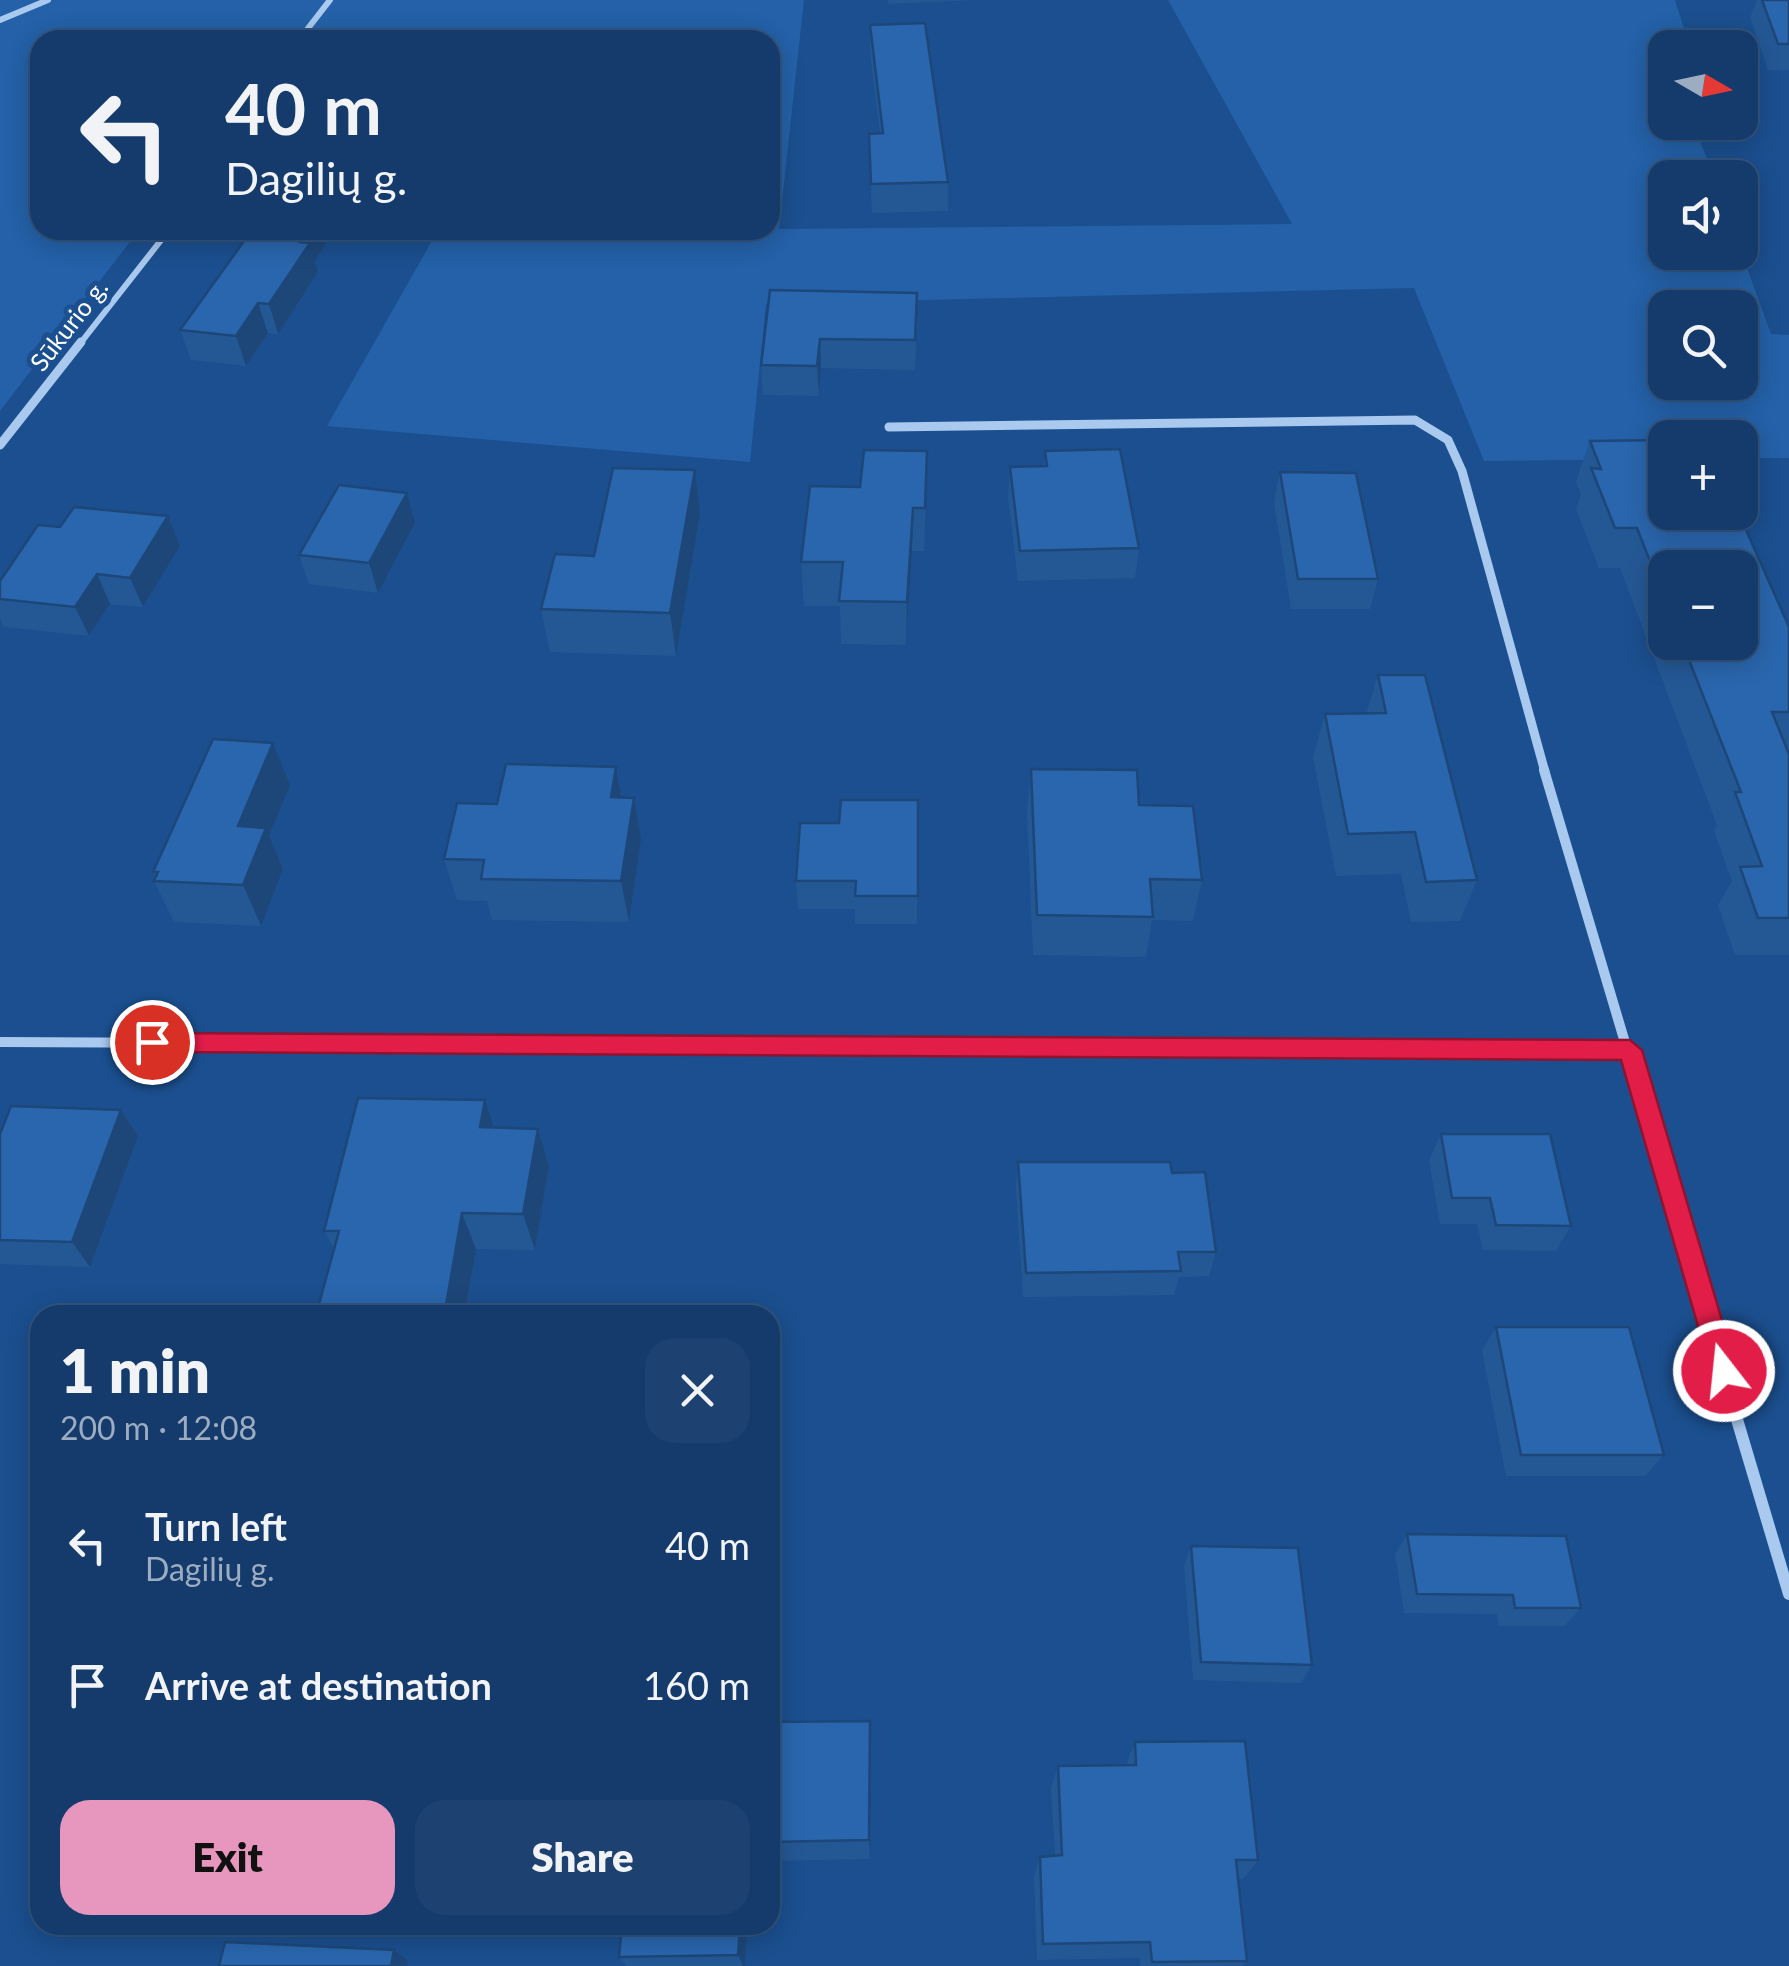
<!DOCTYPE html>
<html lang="en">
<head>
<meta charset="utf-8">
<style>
  body { margin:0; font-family:Lato,sans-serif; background:#1d4271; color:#f1f3f6; height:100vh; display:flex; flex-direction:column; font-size:38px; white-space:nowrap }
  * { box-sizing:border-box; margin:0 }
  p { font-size:32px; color:#9dadc1 }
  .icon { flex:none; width:55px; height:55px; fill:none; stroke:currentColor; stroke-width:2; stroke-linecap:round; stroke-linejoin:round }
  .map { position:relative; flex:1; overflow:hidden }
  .details { position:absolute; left:30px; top:1305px; width:750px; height:630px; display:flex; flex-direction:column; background:#143b6b; border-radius:30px; box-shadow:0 5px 25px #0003,0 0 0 2px #33557e }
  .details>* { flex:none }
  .top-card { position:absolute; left:30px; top:30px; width:750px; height:210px; border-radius:30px; box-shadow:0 5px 25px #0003,0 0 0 2px #33557e; background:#143b6b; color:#f1f3f6; overflow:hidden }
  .needle { width:65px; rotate:99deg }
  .controls { position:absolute; left:1648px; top:30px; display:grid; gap:20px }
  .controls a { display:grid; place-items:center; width:110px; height:110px; border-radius:20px; background:#143b6b; box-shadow:0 5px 25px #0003,0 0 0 2px #33557e; font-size:50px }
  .pin { position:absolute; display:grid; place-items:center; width:85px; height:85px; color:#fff; margin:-42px; border:5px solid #fff; border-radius:50%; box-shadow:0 2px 10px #0007 }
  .me { position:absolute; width:110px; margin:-55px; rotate:344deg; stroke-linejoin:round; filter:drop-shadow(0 0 8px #0008) }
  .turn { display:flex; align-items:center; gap:35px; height:210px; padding:0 30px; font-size:45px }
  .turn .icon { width:130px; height:130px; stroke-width:2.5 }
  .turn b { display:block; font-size:70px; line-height:85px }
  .round { display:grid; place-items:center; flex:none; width:105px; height:105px; border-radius:30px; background:#1d4271 }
  .headline { display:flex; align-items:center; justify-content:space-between; height:170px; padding:0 30px }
  h1 { font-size:60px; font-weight:800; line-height:75px }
  .action { display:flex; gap:20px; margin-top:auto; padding:20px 30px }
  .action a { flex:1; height:115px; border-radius:30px; background:#e797bd; color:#111; font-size:40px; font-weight:800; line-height:115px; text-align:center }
  .action a+a { background:#1d4271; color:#f1f3f6 }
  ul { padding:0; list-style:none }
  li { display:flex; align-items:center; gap:30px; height:140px; padding:0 30px }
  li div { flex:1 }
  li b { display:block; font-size:38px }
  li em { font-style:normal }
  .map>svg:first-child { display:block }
  .green { fill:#2461a8; fill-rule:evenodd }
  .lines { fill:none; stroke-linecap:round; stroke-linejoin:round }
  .minor-far3 { stroke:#a9c9ee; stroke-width:6 }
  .minor-far2 { stroke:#a9c9ee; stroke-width:9 }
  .minor-far1 { stroke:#a9c9ee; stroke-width:10 }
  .minor { stroke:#a9c9ee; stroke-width:12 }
  .wall { fill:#245895; fill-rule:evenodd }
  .shaded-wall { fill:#1d4779 }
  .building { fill:#2a66ad; stroke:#1d4779; stroke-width:2.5 }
  .route { fill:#e11d48; stroke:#92132f; stroke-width:2.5 }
  .labels { text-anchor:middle; stroke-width:10; stroke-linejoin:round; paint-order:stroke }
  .far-street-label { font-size:25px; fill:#fff; stroke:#1b4f8f }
</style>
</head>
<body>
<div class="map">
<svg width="1789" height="1966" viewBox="0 0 1789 1966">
  <rect width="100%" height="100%" fill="#1b4f8f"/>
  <path class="green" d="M0,0h804l-25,229 513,-5 -124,-224h507l15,47 -25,1v74l28,1 21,54 -49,1v74l75,-3 31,85 18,1v123h-49v-20h-75v21l-181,2 -70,-173 -648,16 -16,158 -423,-36 111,-196h332v-190h-730v190h99l-139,181zM1665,308h75v74h-75z"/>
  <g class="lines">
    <g class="minor-far3">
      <polyline points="0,20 48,0"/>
      <polyline points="299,40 330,0"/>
      <polyline points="79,345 169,230"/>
    </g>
    <g class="minor-far2">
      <polyline points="889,427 1415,420 1448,440 1462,471 1545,772"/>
      <polyline points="0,445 81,342"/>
    </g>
    <g class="minor-far1">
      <polyline points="1544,770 1703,1305"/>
      <polyline points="0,1042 1630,1050"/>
    </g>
    <polyline class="minor" points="1702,1302 1789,1594"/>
  </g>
  <g class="wall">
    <polygon points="888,0 974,0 888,4"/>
    <polygon points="1757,0 1789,0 1789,70 1768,70 1750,18"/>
    <polygon points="870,25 948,182 948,211 872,213 869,134 880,133 870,53"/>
    <polygon points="252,230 322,230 326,244 315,261 318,272 278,334 268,333 246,366 191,360 180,330"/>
    <polygon points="770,290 917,322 915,370 821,368 819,396 763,395 761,365"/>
    <path d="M1590,441l199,186v328h-54l-17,-50 14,-24 -18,-50 3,-6 -97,-257h-21l-23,-59 5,-14 -5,-14zM1665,568l75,74h-75z"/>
    <polygon points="1045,451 1139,548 1135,578 1018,581 1008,497 1010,467 1044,466"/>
    <polygon points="695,470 700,513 676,656 550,652 541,609 594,556"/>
    <polygon points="1280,472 1378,579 1370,609 1291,609 1274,502"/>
    <polygon points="407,493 415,523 378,593 309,584 299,555"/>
    <polygon points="926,494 924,551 912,551 906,645 841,644 840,606 804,606 801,562"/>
    <polygon points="168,516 180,546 143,607 110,604 89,636 4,627 0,619 0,581 60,527"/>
    <polygon points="1378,675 1477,880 1460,921 1411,922 1401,874 1336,876 1313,757 1325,714 1366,714"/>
    <polygon points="273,743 290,785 269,836 283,869 261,926 174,922 154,881 155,877 153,872"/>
    <polygon points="616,767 621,798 641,840 629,922 492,920 487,901 457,900 444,859 497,804"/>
    <polygon points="1031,769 1139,805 1202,880 1193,921 1152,920 1146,957 1033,955 1027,811"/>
    <polygon points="918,800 917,924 855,924 855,909 798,909 796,881 839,823"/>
    <polygon points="121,1110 138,1136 90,1267 0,1264 0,1134"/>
    <polygon points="494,1128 538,1129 549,1166 535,1250 476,1249 467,1306 334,1249 324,1231"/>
    <polygon points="1441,1134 1571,1226 1556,1251 1483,1250 1477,1224 1440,1224 1429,1160"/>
    <polygon points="1018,1162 1172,1173 1216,1252 1209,1276 1179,1277 1174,1295 1023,1297 1016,1188"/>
    <polygon points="1496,1327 1664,1455 1645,1476 1506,1476 1482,1350"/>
    <polygon points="1407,1534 1581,1608 1564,1626 1499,1626 1497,1614 1404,1613 1395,1554"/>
    <polygon points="1191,1546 1312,1665 1301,1683 1193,1680 1184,1566"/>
    <polygon points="770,1722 871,1745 870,1859 770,1861"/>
    <polygon points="1135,1742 1258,1860 1243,1879 1238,1879 1247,1961 1242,1966 1140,1966 1140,1958 1037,1960 1034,1876 1040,1857 1055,1856 1051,1788 1058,1766 1126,1765"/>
    <polygon points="622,1925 747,1925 745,1966 626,1966 619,1957"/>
  </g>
  <g class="shaded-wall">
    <polygon points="308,230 322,230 326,244 315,261 318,272 278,334 269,304 300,242"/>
    <polygon points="258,303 268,333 246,366 236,336"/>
    <polygon points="820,339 821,368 819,396 817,366"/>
    <polygon points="695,470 700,513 676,656 670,613"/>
    <polygon points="407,493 415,523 378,593 369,563"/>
    <polygon points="913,508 912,551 906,645 907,602"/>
    <polygon points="168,516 180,546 143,607 130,578"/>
    <polygon points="97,574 110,604 89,636 75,607"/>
    <polygon points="273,743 290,785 269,836 283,869 261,926 243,885 238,826"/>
    <polygon points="616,767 623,809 611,797"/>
    <polygon points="634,798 641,840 629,922 621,881"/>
    <polygon points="485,1100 497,1138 480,1127"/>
    <polygon points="121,1110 138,1136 90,1267 72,1242"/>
    <polygon points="538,1129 549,1166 535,1250 523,1214"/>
    <polygon points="462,1213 476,1249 465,1315 446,1305"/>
    <polygon points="870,1721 871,1745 870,1859 869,1840"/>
    <polygon points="740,1925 747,1925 745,1966 743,1966 738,1955"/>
    <polygon points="394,1950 408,1961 407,1966 391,1966"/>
  </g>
  <g class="building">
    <polygon points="1762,0 1789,0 1789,44 1778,44"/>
    <polygon points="925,23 948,182 871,184 869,134 883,133 870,25"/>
    <polygon points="252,230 308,230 300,242 310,243 269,304 258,303 236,336 180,330"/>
    <polygon points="770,290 917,293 915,340 820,339 817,366 761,365"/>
    <polygon points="1665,440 1665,512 1738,512 1789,627 1789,712 1772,712 1789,754 1789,918 1758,918 1740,867 1762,866 1735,792 1741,792 1682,642 1740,642 1740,568 1665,568 1665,600 1637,528 1615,528 1591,468 1601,469 1590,441"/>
    <polygon points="1120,449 1139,548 1020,551 1010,467 1047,466 1045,451"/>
    <polygon points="864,450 927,451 925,508 913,508 907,602 839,601 843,562 801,562 810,486 860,487"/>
    <polygon points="613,468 695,470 670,613 541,609 555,554 594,556"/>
    <polygon points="1280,472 1356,473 1378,579 1298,579"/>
    <polygon points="339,485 407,493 369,563 299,555"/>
    <polygon points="74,507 168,516 130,578 97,574 75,607 0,599 0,581 38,525 60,527"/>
    <polygon points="1378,675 1425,675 1477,880 1426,882 1415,832 1348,834 1325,714 1386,713"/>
    <polygon points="213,739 273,743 238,826 266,828 243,885 154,881 158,872 153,872"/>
    <polygon points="506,764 616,767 611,797 634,798 621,881 481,879 484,860 444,859 457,803 497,804"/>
    <polygon points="1031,769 1137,770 1139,805 1193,806 1202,880 1150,879 1153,917 1037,915"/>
    <polygon points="841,800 918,800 918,896 855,896 856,881 796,881 800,823 839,823"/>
    <polygon points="358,1098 485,1100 480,1127 538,1129 523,1214 462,1213 446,1305 481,1307 479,1315 316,1315 339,1231 324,1231"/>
    <polygon points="11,1106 121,1110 72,1242 0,1240 0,1134"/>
    <polygon points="1441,1134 1550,1134 1571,1226 1496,1225 1490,1198 1452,1198"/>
    <polygon points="1018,1162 1170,1162 1172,1173 1205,1172 1216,1252 1178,1252 1181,1271 1026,1273"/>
    <polygon points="1496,1327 1629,1327 1664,1455 1521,1455"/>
    <polygon points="1407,1534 1566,1536 1581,1608 1515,1608 1513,1595 1417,1594"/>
    <polygon points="1191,1546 1298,1548 1312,1665 1201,1662"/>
    <polygon points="870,1721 869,1840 770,1842 770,1722"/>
    <polygon points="1245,1741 1258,1860 1236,1860 1247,1961 1152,1962 1150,1942 1043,1944 1040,1857 1062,1855 1058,1766 1136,1765 1135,1742"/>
    <polygon points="622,1925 740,1925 738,1955 619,1957"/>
    <polygon points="225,1942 394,1950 391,1966 219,1966"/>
  </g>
  <polygon class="route" points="152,1033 1630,1040 1642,1050 1737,1371 1733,1380 1724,1383 1714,1380 1711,1371 1621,1060 152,1052 141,1042"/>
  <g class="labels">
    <g class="far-street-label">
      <text transform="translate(69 325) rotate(-52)" y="9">Sūkurio g.</text>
    </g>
  </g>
</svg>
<div class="controls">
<a><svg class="needle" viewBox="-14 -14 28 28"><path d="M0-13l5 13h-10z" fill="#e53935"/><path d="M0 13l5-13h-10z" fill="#9dadc1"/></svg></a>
<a><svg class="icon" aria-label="sound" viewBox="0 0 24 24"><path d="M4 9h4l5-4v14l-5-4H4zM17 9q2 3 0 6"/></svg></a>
<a><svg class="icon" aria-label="search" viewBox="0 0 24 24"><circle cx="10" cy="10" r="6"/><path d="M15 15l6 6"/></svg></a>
<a>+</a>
<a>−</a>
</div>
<div class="pin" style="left:152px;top:1042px;background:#d93025"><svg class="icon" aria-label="arrive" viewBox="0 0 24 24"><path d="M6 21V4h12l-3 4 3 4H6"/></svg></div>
<svg class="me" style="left:1724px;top:1371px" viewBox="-20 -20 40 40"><circle r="17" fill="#e11d48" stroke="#fff" stroke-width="3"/><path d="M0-11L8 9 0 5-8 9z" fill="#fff"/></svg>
<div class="top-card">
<div class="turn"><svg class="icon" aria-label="left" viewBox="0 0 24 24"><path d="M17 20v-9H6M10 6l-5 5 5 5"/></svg><div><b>40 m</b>Dagilių g.</div></div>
</div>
<section class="details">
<div class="headline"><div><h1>1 min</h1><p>200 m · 12:08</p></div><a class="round"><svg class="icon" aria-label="close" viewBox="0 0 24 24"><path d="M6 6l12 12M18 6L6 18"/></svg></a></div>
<ul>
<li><svg class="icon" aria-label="left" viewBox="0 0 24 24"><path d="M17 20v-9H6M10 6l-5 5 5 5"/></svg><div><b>Turn left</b><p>Dagilių g.</p></div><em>40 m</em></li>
<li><svg class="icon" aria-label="arrive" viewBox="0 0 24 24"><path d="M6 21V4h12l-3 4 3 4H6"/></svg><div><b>Arrive at destination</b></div><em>160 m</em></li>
</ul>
<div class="action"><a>Exit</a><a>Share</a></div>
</section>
</div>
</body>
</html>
